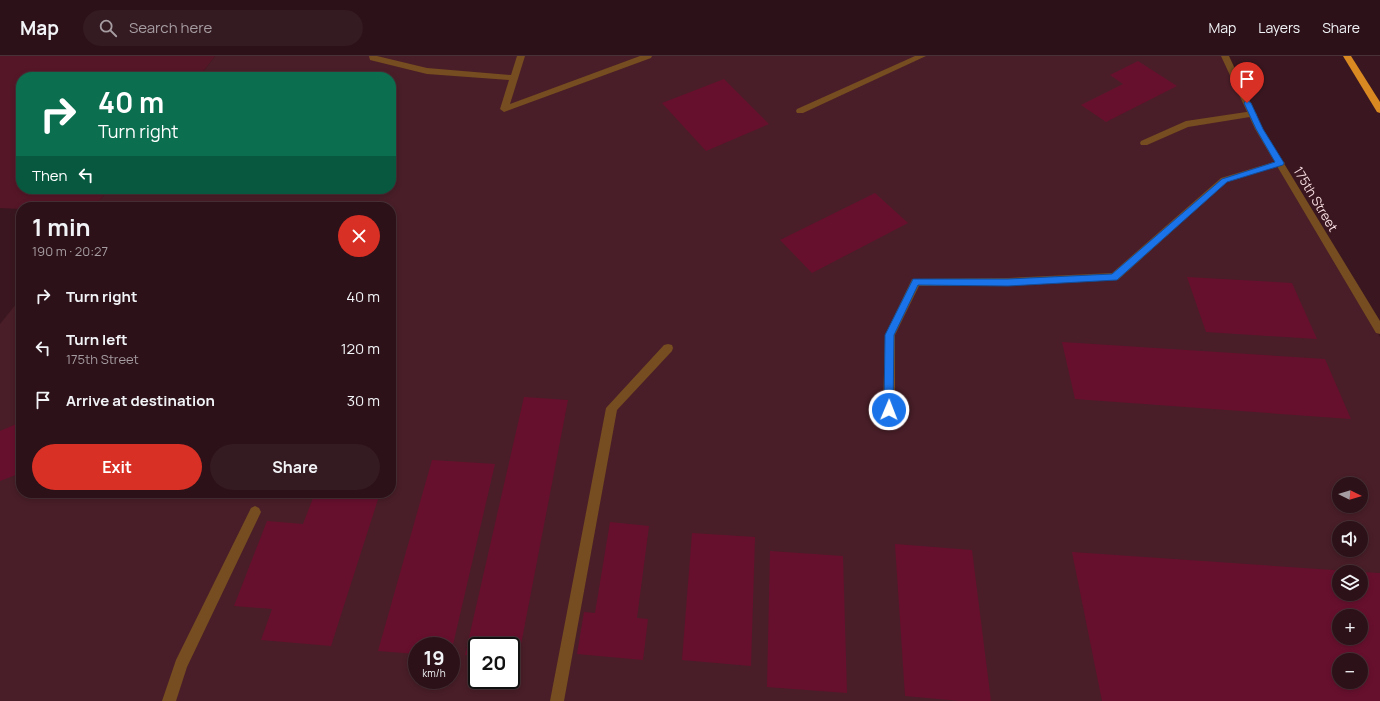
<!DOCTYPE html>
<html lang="en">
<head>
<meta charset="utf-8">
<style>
  body { margin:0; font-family:Manrope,sans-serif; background:#341a21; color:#f1f3f6; height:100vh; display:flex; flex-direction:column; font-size:15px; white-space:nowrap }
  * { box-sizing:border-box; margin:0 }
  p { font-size:13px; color:#a69da2 }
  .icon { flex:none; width:22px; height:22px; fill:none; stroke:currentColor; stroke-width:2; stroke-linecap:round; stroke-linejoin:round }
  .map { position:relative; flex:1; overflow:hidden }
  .panel { position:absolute; left:16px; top:146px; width:380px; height:296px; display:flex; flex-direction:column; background:#2c1118; border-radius:16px; box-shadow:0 2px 6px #0003,0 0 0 1px #483137 }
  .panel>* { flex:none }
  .top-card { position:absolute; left:16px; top:16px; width:380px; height:122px; border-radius:16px; box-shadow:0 2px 6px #0003,0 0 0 1px #483137; background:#0b6e4f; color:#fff; overflow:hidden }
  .needle { width:26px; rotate:95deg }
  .tools { position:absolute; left:1332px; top:421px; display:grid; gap:8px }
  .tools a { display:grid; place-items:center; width:36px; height:36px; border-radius:50%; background:#2c1118; box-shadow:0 2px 6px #0003,0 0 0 1px #483137; font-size:20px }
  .speed { position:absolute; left:408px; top:581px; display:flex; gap:8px; font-size:20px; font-weight:700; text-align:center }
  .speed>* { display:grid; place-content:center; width:52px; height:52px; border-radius:50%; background:#2c1118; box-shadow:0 2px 6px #0003,0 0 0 1px #483137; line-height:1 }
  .speed small { font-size:10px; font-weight:400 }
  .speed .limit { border:2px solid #111; border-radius:6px; background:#fff; color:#111 }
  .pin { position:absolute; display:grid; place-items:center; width:34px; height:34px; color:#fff; margin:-41px -17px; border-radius:50% 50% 50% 0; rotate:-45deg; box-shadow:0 0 4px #0007 }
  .pin .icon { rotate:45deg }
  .me { position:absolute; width:44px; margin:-22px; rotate:1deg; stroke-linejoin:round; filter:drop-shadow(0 0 3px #0008) }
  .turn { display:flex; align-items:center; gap:14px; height:84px; padding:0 16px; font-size:18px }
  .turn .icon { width:52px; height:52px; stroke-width:2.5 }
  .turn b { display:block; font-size:28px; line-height:34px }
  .then { display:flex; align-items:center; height:38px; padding:0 16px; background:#0003; gap:8px; font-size:15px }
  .round { display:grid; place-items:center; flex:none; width:42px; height:42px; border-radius:21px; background:#341a21 }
  .overview { display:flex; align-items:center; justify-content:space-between; height:68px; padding:0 16px }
  h1 { font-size:24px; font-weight:700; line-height:30px }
  .action { display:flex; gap:8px; margin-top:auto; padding:8px 16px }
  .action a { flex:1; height:46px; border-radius:24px; background:#d93025; color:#fff; font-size:16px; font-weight:700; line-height:46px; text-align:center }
  .action a+a { background:#341a21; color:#f1f3f6 }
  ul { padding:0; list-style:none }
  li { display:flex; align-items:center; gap:12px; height:52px; padding:0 16px }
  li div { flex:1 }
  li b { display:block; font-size:15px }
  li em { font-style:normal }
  header { display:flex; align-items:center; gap:24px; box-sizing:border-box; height:56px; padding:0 20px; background:#2c1118; border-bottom:1px solid #483137 }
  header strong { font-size:19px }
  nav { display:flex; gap:22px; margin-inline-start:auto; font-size:14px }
  .search { width:280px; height:36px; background:#341a21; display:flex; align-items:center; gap:10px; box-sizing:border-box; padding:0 14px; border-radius:22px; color:#a69da2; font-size:15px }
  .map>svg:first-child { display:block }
  .built { fill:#491e28; fill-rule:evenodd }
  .green { fill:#551628 }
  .building { fill:#67102e; fill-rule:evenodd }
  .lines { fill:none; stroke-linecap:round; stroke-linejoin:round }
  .service { fill:#764d20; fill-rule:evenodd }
  .minor { fill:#764d20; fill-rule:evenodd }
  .motorway { fill:#d98921; fill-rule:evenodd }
  .route { fill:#1a73e8; stroke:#114b97 }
  .labels { text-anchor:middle; stroke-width:4; stroke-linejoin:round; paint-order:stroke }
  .street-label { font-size:13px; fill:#f5dce0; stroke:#3a1720 }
</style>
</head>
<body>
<header>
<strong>Map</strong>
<div class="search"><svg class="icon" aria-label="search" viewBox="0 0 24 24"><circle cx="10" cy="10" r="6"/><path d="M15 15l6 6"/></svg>Search here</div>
<nav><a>Map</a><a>Layers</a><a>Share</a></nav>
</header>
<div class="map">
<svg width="1380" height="645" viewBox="0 0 1380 645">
  <rect width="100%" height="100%" fill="#3a1720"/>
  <path class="built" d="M215,0h1012l32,73 121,208v364h-1380v-377l21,-26v195h370v-286h-297l15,-18h282v-112h-192zM1339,428h22v22h-22zM1339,472h22v22h-22zM1339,516h22v22h-22zM1339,560h22v22h-22zM417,590h34v34h-34zM477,590h34v34h-34zM1339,604h22v22h-22z"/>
  <polygon class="green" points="0,0 215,0 199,21 21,21 21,133 109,133 94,151 21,151 21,153 0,152"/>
  <g class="building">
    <polygon points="1138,5 1177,30 1106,66 1081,49 1123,28 1110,19"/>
    <polygon points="724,23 769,68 706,95 662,47"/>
    <polygon points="875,137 908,167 812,217 780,184"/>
    <polygon points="1187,221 1292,227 1317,283 1206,276"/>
    <polygon points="1062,286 1325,303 1351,363 1075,343"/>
    <polygon points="524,341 568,344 518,604 511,603 511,590 477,590 477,600 465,599"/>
    <polygon points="21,366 21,417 0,425 0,375"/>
    <polygon points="432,404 495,408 452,593 451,590 417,590 417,598 378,595"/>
    <polygon points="315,437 380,437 331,590 261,584 272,553 234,550 267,465 303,468"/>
    <polygon points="610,466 649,470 637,562 648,563 643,604 577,598 584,556 595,557"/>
    <polygon points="692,477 755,481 751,610 682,604"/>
    <polygon points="895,488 972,494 991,645 960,645 905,640"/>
    <polygon points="770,495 843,500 847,637 767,631"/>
    <path d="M1072,496l276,19 -9,1v22h22v-22l19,1v128h-278zM1339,560h22v22h-22zM1339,604h22v22h-22z"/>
  </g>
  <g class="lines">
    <g class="service">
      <polygon points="369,0 377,0 427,12 511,19 517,0 525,0 510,48 640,0 652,0 651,2 504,56 500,53 509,24 427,18 370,4"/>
      <polygon points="915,0 926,0 803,57 797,57 796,55 797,53"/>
      <polygon points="1253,55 1257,58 1256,60 1188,71 1147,89 1141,89 1140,87 1141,85 1186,65"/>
      <polygon points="1280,104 1285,107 1283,109 1227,126 1118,224 1008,230 919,230 895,279 895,354 893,357 889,359 885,357 883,354 885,279 912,223 1008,222 1112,217 1221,122"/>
      <polygon points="668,288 672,289 673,292 672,295 617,354 564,645 550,645 606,352 664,289"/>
      <polygon points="255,450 259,452 261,456 187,611 176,645 162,645 176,604 251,452"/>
    </g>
    <polygon class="minor" points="1221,0 1229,0 1263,73 1380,265 1380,278 1376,277 1255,73"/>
    <polygon class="motorway" points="1343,0 1351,0 1380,46 1380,57 1377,56"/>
  </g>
  <polygon class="route" points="1247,44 1251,47 1263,73 1284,107 1283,109 1227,126 1117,224 1008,230 918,229 894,279 893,354 892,357 885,357 884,354 885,279 913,223 1008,223 1112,218 1222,123 1275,106 1256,73 1244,47"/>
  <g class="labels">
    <g class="street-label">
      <text transform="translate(1316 143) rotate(59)" y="5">175th Street</text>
    </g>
  </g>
</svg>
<div class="tools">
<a><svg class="needle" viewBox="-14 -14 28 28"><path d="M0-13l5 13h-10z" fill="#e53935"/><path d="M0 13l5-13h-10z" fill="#a69da2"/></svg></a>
<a><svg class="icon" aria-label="sound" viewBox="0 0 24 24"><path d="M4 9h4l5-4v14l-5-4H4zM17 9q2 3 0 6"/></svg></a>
<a><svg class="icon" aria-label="layers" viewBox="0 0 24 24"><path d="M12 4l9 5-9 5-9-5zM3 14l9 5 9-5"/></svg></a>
<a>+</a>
<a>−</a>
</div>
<div class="speed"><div>19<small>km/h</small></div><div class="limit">20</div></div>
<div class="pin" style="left:1247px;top:47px;background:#d93025"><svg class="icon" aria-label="arrive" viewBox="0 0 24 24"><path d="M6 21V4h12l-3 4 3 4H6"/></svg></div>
<svg class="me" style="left:889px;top:354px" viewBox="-20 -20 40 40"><circle r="17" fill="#1a73e8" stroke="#fff" stroke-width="3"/><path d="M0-11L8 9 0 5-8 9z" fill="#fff"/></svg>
<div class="top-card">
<div class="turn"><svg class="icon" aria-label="right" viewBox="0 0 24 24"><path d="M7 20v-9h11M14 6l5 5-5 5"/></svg><div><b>40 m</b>Turn right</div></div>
<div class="then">Then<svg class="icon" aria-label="left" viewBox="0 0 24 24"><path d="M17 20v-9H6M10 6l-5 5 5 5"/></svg></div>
</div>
<section class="panel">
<div class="overview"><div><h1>1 min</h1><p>190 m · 20:27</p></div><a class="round" style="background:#d93025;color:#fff"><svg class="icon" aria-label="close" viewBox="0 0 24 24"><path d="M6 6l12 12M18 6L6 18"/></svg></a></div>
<ul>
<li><svg class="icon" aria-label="right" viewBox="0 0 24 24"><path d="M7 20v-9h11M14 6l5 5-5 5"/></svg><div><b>Turn right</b></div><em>40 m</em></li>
<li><svg class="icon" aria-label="left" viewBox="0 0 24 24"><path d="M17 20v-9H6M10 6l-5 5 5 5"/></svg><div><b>Turn left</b><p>175th Street</p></div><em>120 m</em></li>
<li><svg class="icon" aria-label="arrive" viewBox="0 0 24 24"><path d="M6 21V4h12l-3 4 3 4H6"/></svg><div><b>Arrive at destination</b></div><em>30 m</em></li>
</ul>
<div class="action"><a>Exit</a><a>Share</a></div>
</section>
</div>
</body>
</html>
